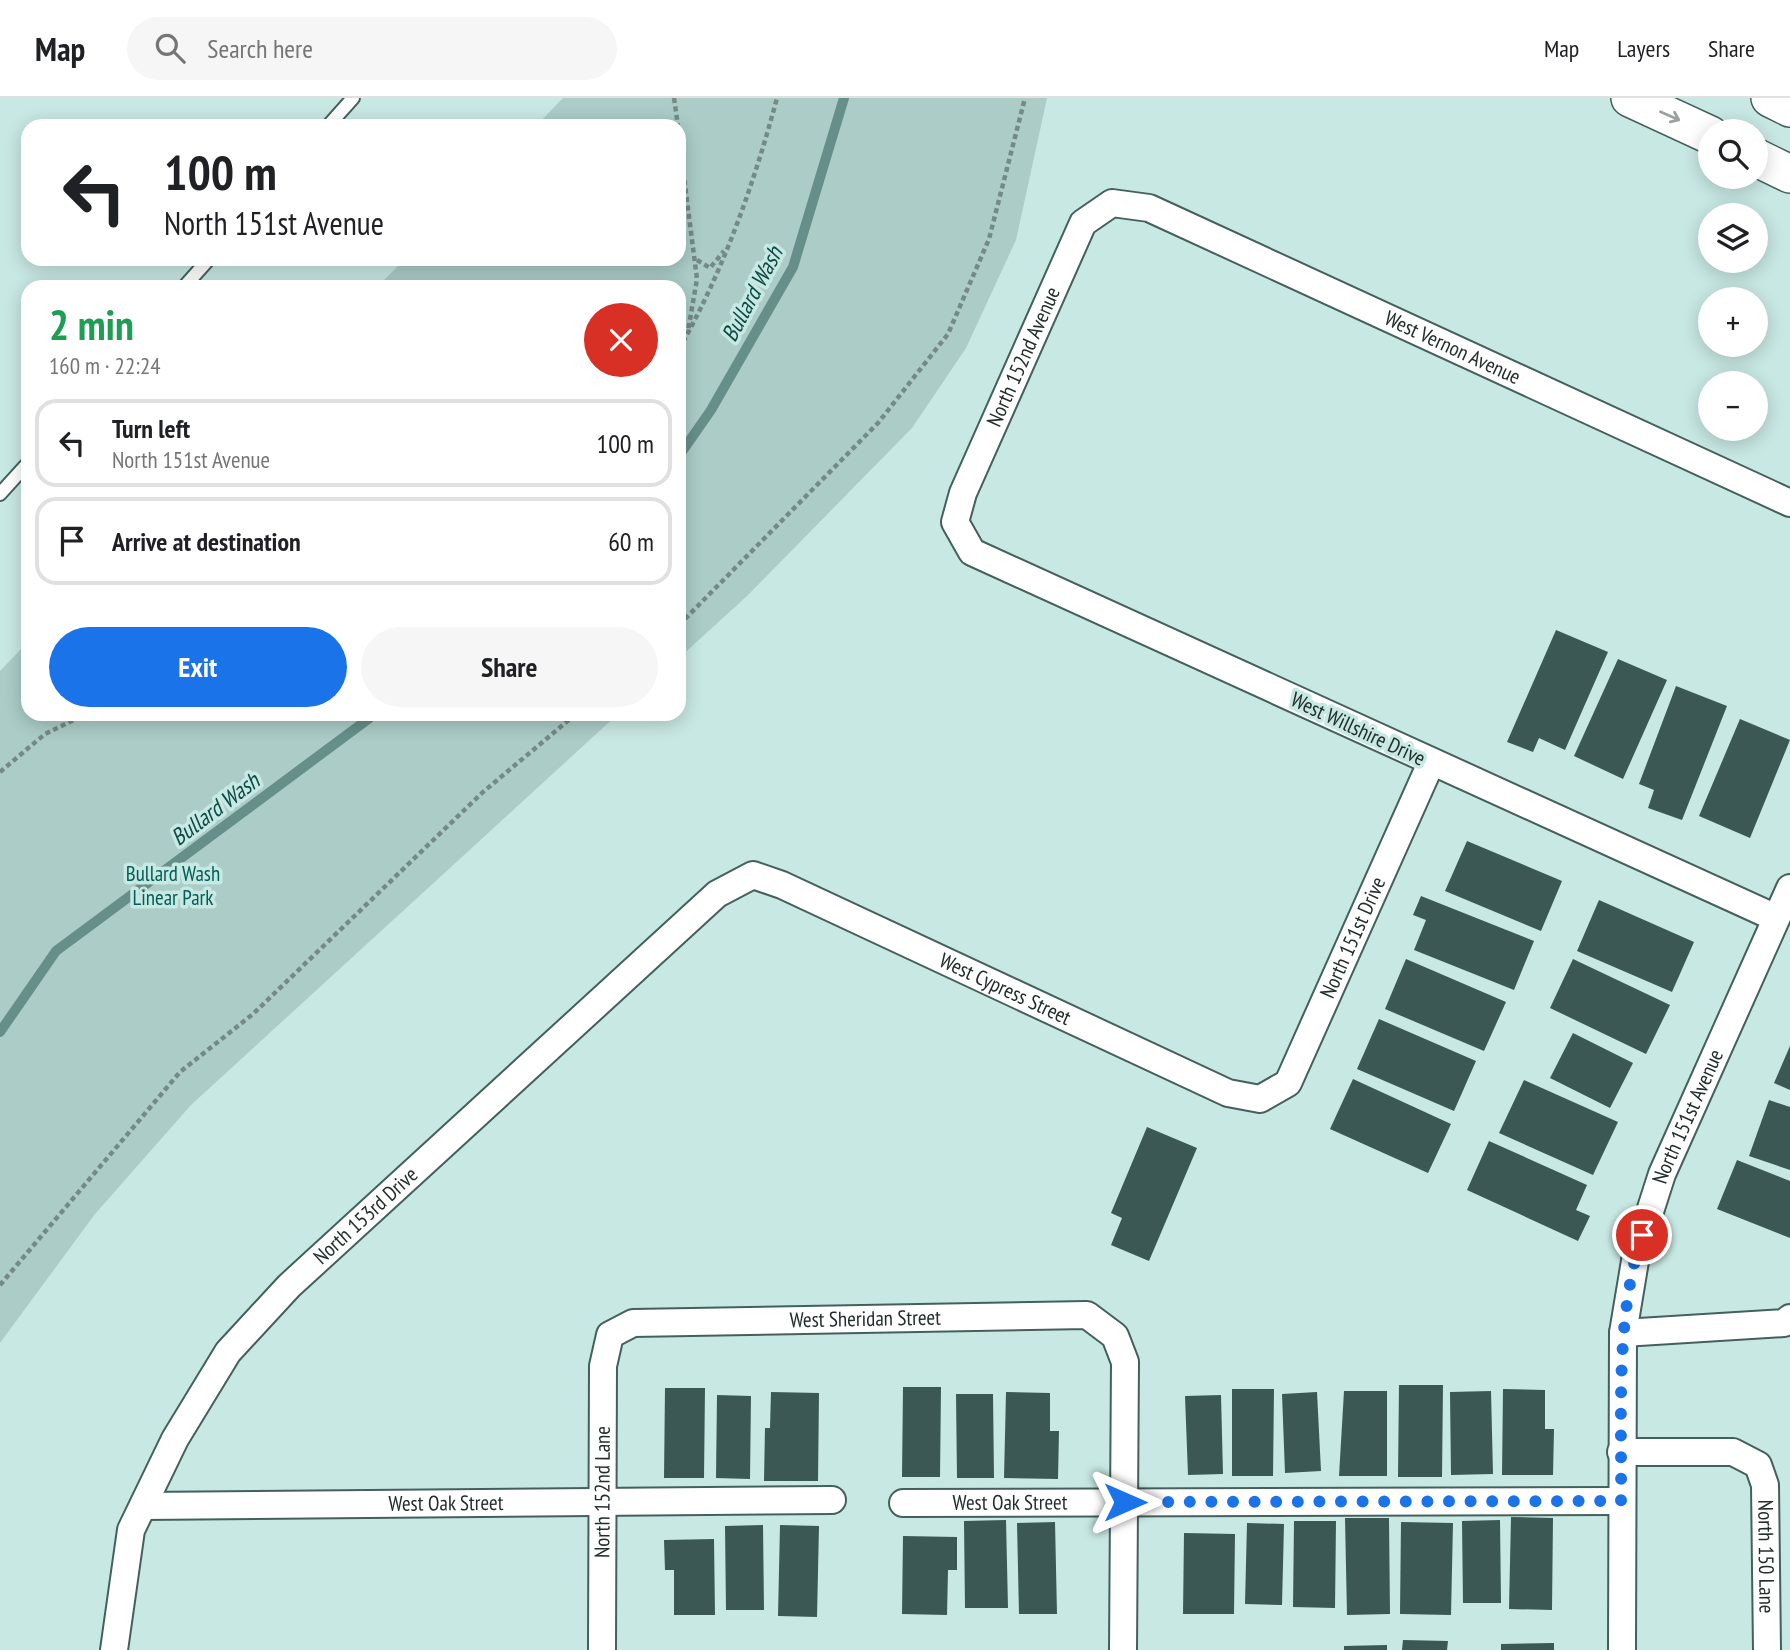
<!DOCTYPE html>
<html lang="en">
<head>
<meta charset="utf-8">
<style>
  body { margin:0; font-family:"PT Sans Narrow",sans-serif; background:#f6f6f6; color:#202124; height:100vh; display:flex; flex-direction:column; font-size:26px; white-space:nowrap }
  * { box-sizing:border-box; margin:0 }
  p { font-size:23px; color:#757577 }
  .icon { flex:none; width:38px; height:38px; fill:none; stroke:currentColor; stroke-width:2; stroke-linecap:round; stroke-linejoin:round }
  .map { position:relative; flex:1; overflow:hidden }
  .drawer { position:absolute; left:21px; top:182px; width:665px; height:441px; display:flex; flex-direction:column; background:#fff; border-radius:21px; box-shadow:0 4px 18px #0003 }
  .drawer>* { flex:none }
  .top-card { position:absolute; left:21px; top:21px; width:665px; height:147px; border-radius:21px; box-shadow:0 4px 18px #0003; background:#fff; color:#202124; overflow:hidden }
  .fabs { position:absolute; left:1698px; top:21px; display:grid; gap:14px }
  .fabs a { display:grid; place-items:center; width:70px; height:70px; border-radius:50%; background:#fff; box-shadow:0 4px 18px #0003; font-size:35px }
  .pin { position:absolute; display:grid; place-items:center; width:60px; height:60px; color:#fff; margin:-30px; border:4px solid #fff; border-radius:50%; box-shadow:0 2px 7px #0007 }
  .me { position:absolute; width:77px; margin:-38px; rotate:90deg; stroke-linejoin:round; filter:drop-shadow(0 0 5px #0008) }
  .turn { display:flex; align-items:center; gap:24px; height:147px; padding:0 28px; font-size:32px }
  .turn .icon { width:91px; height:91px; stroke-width:2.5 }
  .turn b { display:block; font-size:49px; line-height:60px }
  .round { display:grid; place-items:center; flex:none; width:74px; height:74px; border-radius:37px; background:#f6f6f6 }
  .headline { display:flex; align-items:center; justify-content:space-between; height:119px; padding:0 28px }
  h1 { font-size:42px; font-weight:700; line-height:52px; color:#1e9e55 }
  .button { display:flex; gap:14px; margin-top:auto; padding:14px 28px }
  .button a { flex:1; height:80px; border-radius:42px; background:#1a73e8; color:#fff; font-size:28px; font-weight:700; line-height:80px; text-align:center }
  .button a+a { background:#f6f6f6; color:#202124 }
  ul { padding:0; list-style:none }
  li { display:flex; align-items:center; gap:21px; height:88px; margin:0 14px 10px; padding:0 14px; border:4px solid #e0e0e0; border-radius:21px }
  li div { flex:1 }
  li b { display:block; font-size:26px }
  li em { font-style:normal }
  header { display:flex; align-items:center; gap:42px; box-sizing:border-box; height:98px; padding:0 35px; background:#fff; border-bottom:2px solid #e0e0e0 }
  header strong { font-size:33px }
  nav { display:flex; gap:38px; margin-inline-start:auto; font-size:24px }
  .search { width:490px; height:63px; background:#f6f6f6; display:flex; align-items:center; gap:18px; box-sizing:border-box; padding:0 24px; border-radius:38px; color:#757577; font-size:26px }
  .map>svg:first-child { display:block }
  .green { fill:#abccc7 }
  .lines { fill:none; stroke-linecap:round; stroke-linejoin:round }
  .stream { stroke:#678f89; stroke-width:10 }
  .building { fill:#3b5854 }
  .service-casing { stroke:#44605c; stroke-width:16 }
  .minor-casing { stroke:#44605c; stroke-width:30 }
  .secondary-casing { stroke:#44605c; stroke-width:40 }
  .path { stroke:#748a87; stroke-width:4.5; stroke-dasharray:5 3.5; stroke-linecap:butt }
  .service { stroke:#fff; stroke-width:12 }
  .minor { stroke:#fff; stroke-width:26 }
  .secondary { stroke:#fff; stroke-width:37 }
  .oneway { stroke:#9ba1a0 }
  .route { stroke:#1a73e8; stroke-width:12; stroke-dasharray:0 21.6 }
  .labels { text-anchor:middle; stroke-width:7; stroke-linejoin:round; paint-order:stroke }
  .street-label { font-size:21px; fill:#212e2c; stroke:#c8e8e3 }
  .park-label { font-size:21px; fill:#025d56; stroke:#c8e8e3 }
  .water-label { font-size:23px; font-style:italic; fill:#0c4a44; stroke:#c8e8e3 }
</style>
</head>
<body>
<header>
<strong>Map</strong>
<div class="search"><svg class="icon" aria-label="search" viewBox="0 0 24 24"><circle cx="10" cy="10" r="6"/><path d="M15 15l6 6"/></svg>Search here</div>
<nav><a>Map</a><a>Layers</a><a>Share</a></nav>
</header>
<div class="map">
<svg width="1790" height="1552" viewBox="0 0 1790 1552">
  <rect width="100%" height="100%" fill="#c8e8e3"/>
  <g class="green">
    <polygon points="563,0 1047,0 1016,142 966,250 912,330 747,498 679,560 679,189 377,189 405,161 679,161 679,28 536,28"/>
    <polygon points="28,544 28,616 618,616 191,1007 95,1116 0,1245 0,573"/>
  </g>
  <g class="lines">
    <g class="stream">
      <polyline points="679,358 711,312 793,169 844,0"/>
      <polyline points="0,934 56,853 375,616"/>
    </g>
  </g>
  <g class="building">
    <polygon points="1556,532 1608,554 1565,652 1539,640 1533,654 1507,644"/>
    <polygon points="1618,561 1667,582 1623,681 1574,658"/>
    <polygon points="1676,588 1727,608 1682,722 1648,710 1654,692 1639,686"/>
    <polygon points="1740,621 1790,642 1750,740 1699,718"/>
    <polygon points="1467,743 1562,783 1541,833 1445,793"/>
    <polygon points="1421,798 1534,843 1514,892 1414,852 1426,822 1413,817"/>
    <polygon points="1599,802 1694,844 1672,894 1577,853"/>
    <polygon points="1406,861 1506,904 1484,953 1385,911"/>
    <polygon points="1573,861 1670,907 1646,956 1550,910"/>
    <polygon points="1379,921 1476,963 1454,1013 1357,971"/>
    <polygon points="1573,935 1633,965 1610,1010 1550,980"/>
    <polygon points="1790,948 1790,992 1774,985"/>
    <polygon points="1353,981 1451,1026 1428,1075 1330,1031"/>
    <polygon points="1524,982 1618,1024 1593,1077 1499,1035"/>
    <polygon points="1769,1002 1790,1009 1790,1072 1749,1058"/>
    <polygon points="1147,1029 1197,1050 1149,1163 1111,1147 1122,1120 1111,1115"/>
    <polygon points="1489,1043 1587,1087 1576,1112 1590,1118 1578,1143 1467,1092"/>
    <polygon points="1737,1062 1790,1083 1790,1140 1717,1111"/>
    <polygon points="1399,1287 1443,1287 1442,1379 1398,1379"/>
    <polygon points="903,1289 941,1289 940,1379 902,1379"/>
    <polygon points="665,1290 705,1290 704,1380 664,1380"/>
    <polygon points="1232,1291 1274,1291 1273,1378 1232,1378"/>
    <polygon points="1503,1291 1545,1292 1545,1331 1554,1331 1553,1377 1502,1377"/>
    <polygon points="1344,1293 1387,1293 1387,1378 1339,1378"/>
    <polygon points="1491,1293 1493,1376 1451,1377 1450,1294"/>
    <polygon points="771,1294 819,1295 818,1383 764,1383 765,1330 770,1330"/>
    <polygon points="1006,1294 1050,1295 1050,1333 1059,1333 1058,1381 1004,1380"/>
    <polygon points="1317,1294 1321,1373 1285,1375 1282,1296"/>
    <polygon points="956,1296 993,1296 994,1380 957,1380"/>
    <polygon points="717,1297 751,1298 750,1381 716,1380"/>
    <polygon points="1221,1297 1223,1376 1188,1377 1185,1298"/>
    <polygon points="1511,1419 1553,1420 1552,1512 1509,1511"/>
    <polygon points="1345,1420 1389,1420 1390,1516 1347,1517"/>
    <polygon points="1006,1422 1008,1510 965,1510 964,1423"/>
    <polygon points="1500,1422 1501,1505 1463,1505 1462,1423"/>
    <polygon points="1294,1423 1336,1423 1335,1510 1293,1509"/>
    <polygon points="1055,1424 1057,1516 1019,1516 1017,1425"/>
    <polygon points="1401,1424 1453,1425 1451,1517 1400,1516"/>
    <polygon points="1247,1425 1284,1426 1282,1507 1245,1506"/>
    <polygon points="763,1427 764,1512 726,1512 725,1428"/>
    <polygon points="780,1427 819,1428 817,1519 778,1518"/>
    <polygon points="1184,1435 1235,1436 1234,1516 1183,1516"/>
    <polygon points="903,1438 957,1439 957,1472 948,1472 947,1517 902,1516"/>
    <polygon points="714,1441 715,1517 674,1517 674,1472 665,1472 664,1442"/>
    <polygon points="1403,1542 1448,1543 1447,1552 1402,1552"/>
    <polygon points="1554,1545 1554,1552 1501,1552 1501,1546"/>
    <polygon points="1387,1547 1387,1552 1344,1552 1344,1548"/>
  </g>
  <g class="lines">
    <defs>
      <g id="service">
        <polyline points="328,28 353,0"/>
        <polyline points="184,189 209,161"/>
        <polyline points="0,396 28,365"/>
      </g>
      <g id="minor">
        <path id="s1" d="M1776,820l-804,-366 -17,-30 8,-29 120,-270 29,-20 37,5 641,295"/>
        <polyline points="1623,1235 1784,1225 1790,1220"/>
        <path id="s2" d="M1621,1354h112l25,13 7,20 2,165"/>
        <path id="s3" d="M903,1405l718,-2"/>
        <path id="s4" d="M143,1408l689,-6"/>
        <path id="s5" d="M114,1552l17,-120 44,-91 53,-87 61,-66 428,-392 36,-19 29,10 446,208 32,6 28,-16 143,-320"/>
        <path id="s6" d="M602,1552l1,-284 7,-31 23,-12 454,-8 28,21 10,26 -2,288"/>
        <path id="s7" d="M1622,1552l1,-317 13,-78 26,-81 128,-286"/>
      </g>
      <g id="secondary">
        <polyline points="1630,0 1710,37"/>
        <polyline points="1770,0 1790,10"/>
        <polyline points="1755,59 1790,76"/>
      </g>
    </defs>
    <use href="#service" class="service-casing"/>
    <use href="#minor" class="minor-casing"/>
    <use href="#secondary" class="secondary-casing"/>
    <g class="path">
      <polyline points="674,0 678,28"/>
      <polyline points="679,40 697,181 688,233"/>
      <polyline points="697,162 710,170 724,153"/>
      <path d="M679,251c44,-77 75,-165 98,-251"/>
      <polyline points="679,527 878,325 948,236 989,141 1025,0"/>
      <polyline points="0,674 45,636 86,616"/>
      <polyline points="0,1187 180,974 253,916 483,694 576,616"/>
    </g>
    <use href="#service" class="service"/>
    <use href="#minor" class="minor"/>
    <use href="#secondary" class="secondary"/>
  </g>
  <defs><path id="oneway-shaft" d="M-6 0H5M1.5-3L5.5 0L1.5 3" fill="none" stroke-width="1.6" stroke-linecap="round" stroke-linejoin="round" transform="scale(1.75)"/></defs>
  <use class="oneway" href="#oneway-shaft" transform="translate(1670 18) rotate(24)"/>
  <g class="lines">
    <path class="route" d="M1125,1404l496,-1c1,-88 -6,-182 21,-266"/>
  </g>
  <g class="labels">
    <g class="street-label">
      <text dy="7" stroke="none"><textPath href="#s1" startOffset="1650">West Vernon Avenue</textPath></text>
      <text dy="7" stroke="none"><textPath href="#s1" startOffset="1097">North 152nd Avenue</textPath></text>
      <text transform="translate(1358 631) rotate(25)" y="7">West Willshire Drive</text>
      <text dy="7" stroke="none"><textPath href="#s5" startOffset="1782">North 151st Drive</textPath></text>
      <text dy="7" stroke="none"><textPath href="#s5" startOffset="1312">West Cypress Street</textPath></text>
      <text dy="7" stroke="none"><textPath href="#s7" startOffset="544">North 151st Avenue</textPath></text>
      <text dy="7" stroke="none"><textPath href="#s5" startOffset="518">North 153rd Drive</textPath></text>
      <text dy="7" stroke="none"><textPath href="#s6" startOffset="574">West Sheridan Street</textPath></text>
      <text dy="7" stroke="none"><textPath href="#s6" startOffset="158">North 152nd Lane</textPath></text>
      <text dy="7" stroke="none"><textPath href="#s3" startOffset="107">West Oak Street</textPath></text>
      <text dy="7" stroke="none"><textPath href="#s4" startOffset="303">West Oak Street</textPath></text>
      <text dy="7" stroke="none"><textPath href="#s2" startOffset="233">North 150 Lane</textPath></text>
    </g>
    <g class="park-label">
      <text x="173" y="783">Bullard Wash<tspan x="173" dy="24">Linear Park</tspan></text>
    </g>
    <g class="water-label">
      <text transform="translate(752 196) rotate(-62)" y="8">Bullard Wash</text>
      <text transform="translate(215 711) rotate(-37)" y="8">Bullard Wash</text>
    </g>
  </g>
</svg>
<div class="fabs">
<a><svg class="icon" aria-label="search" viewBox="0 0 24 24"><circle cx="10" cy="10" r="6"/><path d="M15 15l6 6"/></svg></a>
<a><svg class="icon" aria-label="layers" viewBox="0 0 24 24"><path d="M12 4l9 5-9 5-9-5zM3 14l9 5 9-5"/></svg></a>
<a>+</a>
<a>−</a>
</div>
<div class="pin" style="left:1642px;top:1137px;background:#d93025"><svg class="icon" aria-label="arrive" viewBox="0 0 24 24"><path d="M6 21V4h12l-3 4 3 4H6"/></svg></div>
<svg class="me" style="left:1125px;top:1404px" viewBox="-20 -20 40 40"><path d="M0-17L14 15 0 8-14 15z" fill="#1a73e8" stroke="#fff" stroke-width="4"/></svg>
<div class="top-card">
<div class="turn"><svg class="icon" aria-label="left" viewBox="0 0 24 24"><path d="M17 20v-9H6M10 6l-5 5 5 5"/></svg><div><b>100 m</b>North 151st Avenue</div></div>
</div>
<section class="drawer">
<div class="headline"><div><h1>2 min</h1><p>160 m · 22:24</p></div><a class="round" style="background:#d93025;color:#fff"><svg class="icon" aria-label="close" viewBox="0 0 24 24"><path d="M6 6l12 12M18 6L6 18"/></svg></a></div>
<ul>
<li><svg class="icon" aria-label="left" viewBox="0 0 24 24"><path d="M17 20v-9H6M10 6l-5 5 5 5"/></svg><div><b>Turn left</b><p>North 151st Avenue</p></div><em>100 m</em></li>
<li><svg class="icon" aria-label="arrive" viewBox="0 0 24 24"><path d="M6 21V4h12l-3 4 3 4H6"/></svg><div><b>Arrive at destination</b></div><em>60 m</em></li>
</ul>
<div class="button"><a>Exit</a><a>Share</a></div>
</section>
</div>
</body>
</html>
